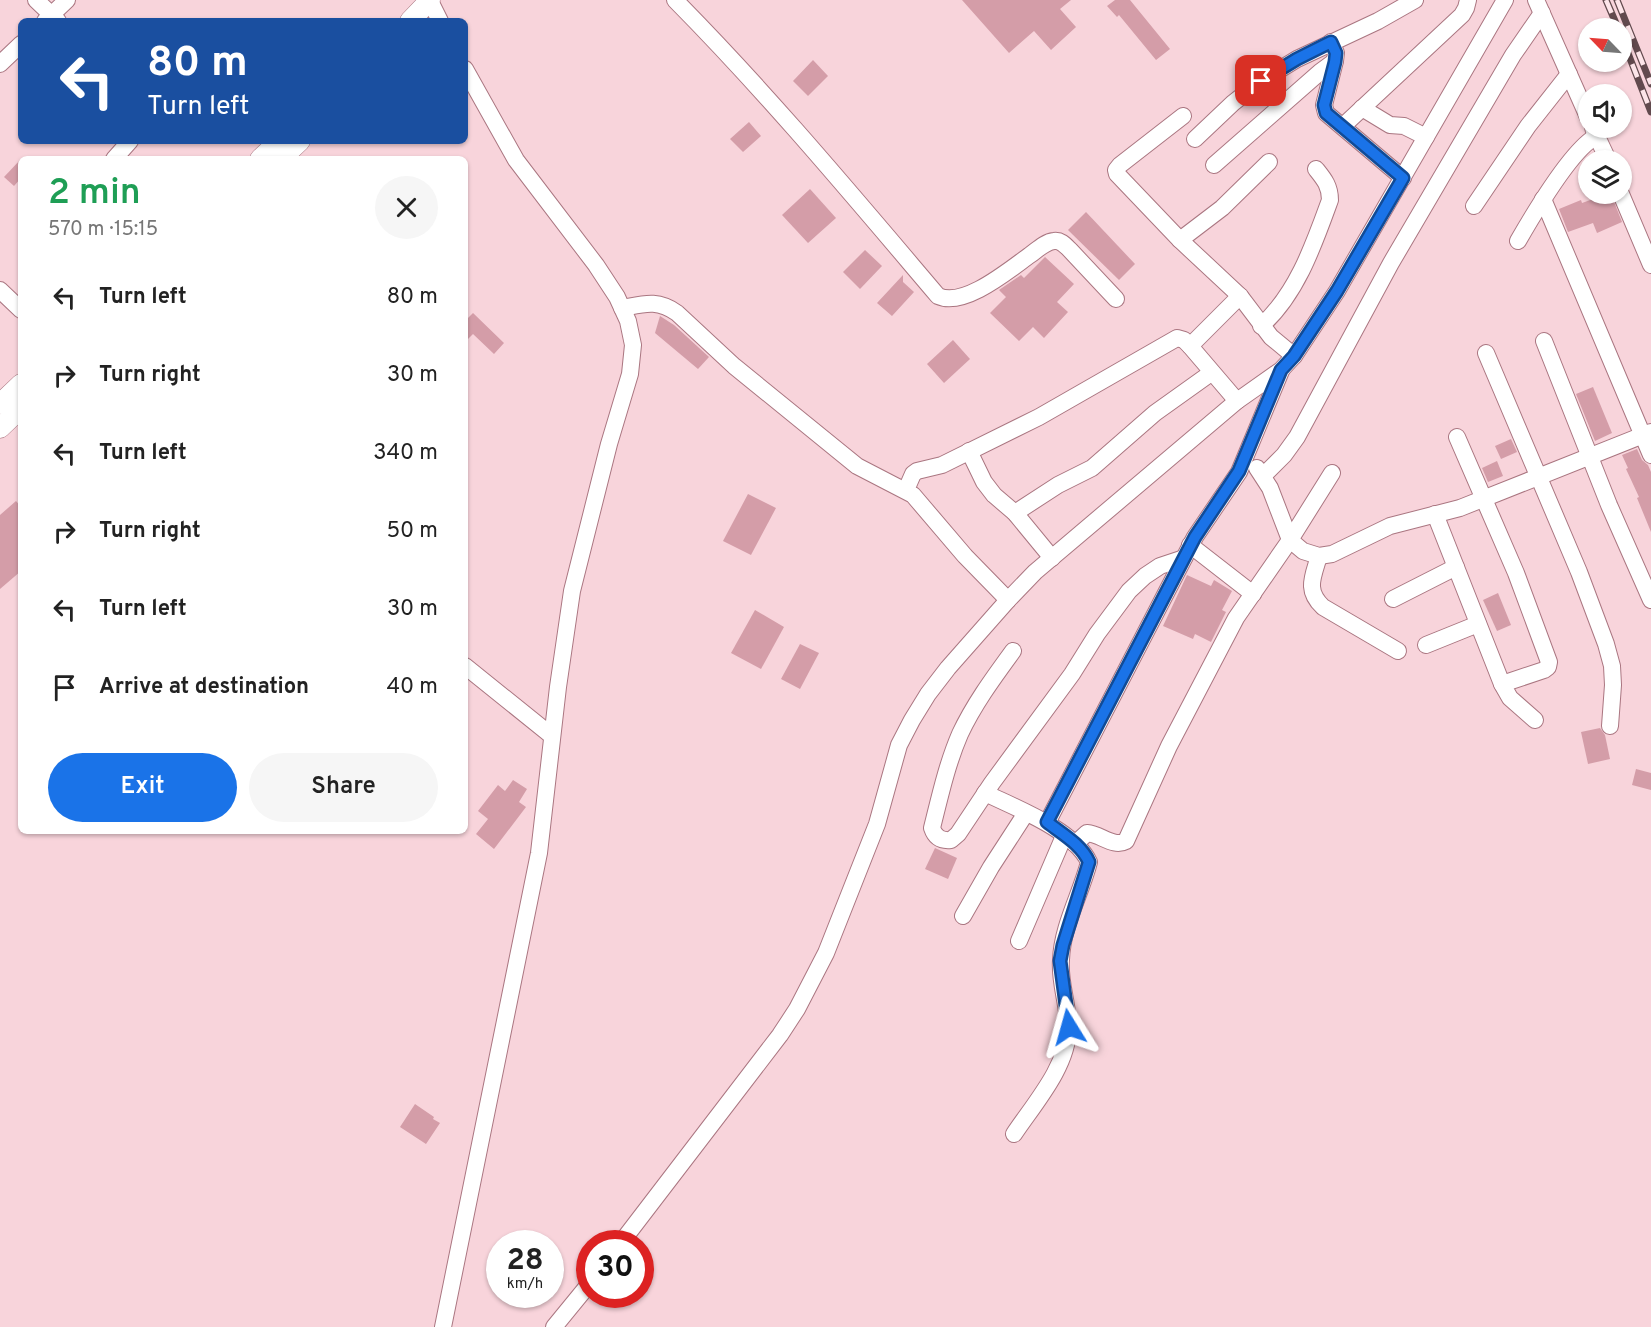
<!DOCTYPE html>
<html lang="en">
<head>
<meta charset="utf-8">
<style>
  body { margin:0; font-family:Overpass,sans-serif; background:#f6f6f6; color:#222; height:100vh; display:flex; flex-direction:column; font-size:22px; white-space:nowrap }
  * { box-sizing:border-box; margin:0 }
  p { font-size:20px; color:#767676 }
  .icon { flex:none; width:33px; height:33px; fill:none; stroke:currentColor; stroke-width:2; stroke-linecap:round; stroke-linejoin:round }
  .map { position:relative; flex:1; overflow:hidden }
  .details { position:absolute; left:18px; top:156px; width:450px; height:678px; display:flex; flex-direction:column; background:#fff; border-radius:9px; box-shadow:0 2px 4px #0004 }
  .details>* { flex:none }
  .guide { position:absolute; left:18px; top:18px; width:450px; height:126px; border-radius:9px; box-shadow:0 2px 4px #0004; background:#1a4fa0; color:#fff; overflow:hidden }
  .needle { width:39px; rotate:295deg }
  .fabs { position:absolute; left:1578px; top:18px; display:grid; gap:12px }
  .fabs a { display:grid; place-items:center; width:54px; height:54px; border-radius:50%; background:#fff; box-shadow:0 2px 4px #0004; font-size:30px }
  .speed { position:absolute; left:486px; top:1230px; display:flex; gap:12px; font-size:30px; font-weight:700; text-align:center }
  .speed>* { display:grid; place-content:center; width:78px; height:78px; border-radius:50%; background:#fff; box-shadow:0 2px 4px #0004; line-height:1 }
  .speed small { font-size:15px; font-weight:400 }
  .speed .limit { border:9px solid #d22; background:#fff; color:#111 }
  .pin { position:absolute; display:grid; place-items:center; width:51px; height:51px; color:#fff; margin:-26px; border-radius:12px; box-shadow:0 3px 9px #0006 }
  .me { position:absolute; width:66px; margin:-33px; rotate:352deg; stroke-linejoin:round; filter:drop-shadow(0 0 4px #0008) }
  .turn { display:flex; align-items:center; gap:21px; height:126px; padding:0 30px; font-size:27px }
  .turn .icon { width:78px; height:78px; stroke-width:2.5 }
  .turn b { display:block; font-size:42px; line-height:51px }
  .round { display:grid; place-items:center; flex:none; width:63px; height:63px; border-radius:32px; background:#f6f6f6 }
  .headline { display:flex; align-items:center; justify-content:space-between; height:102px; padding:0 30px }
  h1 { font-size:36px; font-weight:600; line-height:45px; color:#1e9e55 }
  .cta { display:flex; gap:12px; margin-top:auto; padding:12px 30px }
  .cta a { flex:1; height:69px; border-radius:36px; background:#1a73e8; color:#fff; font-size:24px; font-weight:600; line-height:69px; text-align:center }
  .cta a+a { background:#f6f6f6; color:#222 }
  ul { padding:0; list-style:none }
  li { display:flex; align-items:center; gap:18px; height:78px; padding:0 30px }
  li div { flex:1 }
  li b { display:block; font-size:22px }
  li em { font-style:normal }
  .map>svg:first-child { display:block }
  .building { fill:#d49da8 }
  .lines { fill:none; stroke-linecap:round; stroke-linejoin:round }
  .minor-casing { stroke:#aa7681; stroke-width:18 }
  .major-casing { stroke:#aa7681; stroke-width:21 }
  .minor { stroke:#fff; stroke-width:16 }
  .major { stroke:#fff; stroke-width:20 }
  .rail-casing { stroke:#624a4e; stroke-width:7 }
  .rail { stroke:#fde5e9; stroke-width:4.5; stroke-dasharray:14; stroke-linecap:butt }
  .route-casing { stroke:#114b97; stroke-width:15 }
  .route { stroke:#1a73e8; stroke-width:10 }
</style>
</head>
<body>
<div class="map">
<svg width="1651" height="1327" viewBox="0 0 1651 1327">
  <rect width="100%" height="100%" fill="#f8d4db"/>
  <g class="building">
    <polygon points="962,0 1071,0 1060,9 1076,27 1051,50 1034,31 1009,53"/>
    <polygon points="1115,0 1130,0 1170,49 1156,60 1119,15 1117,17 1107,6"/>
    <polygon points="813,60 828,76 808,96 793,81"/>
    <polygon points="749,122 761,136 743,152 730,139"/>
    <polygon points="21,159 21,178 14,186 4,177"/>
    <polygon points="810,189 836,218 808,243 782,215"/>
    <polygon points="1607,194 1611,194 1622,222 1597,233 1593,223 1568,232 1559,209 1581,200 1582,203"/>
    <polygon points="1086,212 1135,264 1119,280 1068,230"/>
    <polygon points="865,250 882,266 860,289 843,272"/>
    <polygon points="1045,257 1074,284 1057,302 1068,312 1044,338 1033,327 1019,341 990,313 1006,297 999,290 1021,275 1024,278"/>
    <polygon points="903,275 903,282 914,292 892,316 877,303"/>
    <polygon points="473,313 504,343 494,354 473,334 465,342 465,321"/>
    <polygon points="660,316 674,325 709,357 698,369 655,333"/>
    <polygon points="953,340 970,359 944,383 927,364"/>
    <polygon points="1593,387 1612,433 1595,441 1576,394"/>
    <polygon points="1511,439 1517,452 1501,459 1495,446"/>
    <polygon points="1637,449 1642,460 1648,465 1651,472 1651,532 1637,498 1639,497 1626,469 1628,468 1622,455"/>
    <polygon points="1497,461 1503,476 1488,482 1482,468"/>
    <polygon points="748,494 776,508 751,555 723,541"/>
    <polygon points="16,501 21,507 21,571 0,589 0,515"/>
    <polygon points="1187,575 1211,586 1214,580 1232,591 1222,610 1226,612 1211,642 1195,634 1193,639 1163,626"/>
    <polygon points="1498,593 1511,625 1497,631 1483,600"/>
    <polygon points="755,610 784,627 761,669 731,653"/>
    <polygon points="800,644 819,653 800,689 781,679"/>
    <polygon points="1600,728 1605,735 1610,759 1588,764 1581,732"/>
    <polygon points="1636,769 1651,773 1651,790 1632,785"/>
    <polygon points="513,780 527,789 519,802 526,807 494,849 476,834 488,819 478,811 498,785 505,791"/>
    <polygon points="935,848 957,858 948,879 925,869"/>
    <polygon points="415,1104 434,1117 433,1119 440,1123 426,1144 400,1127"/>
  </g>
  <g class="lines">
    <defs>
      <g id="minor">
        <polyline points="36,0 58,21"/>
        <path d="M675,0c93,94 178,196 263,296 26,12 71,-26 92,-41 7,-5 15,-13 24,-14 7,-1 11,4 16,9l46,49"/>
        <polyline points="1536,0 1588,117"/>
        <polyline points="430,1 440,21"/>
        <polyline points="45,21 67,0"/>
        <polyline points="1331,42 1336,53 1335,61 1324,105 1326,113 1403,178"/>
        <polyline points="0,64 21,44"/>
        <polyline points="1362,108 1390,125 1404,126 1426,137"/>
        <polyline points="1183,116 1120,165 1116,170 1117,174 1180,240 1240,296 1271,337 1294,356"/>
        <polyline points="1343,126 1462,15 1466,8 1468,0"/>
        <polyline points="1593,128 1608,160"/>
        <polyline points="1195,139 1233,103 1261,81 1297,59 1378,21 1415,0"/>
        <polyline points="114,159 130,141"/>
        <polyline points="1214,165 1320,72 1335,61"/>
        <polyline points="1621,194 1651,265"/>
        <polyline points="1543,199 1651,455"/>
        <polyline points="1474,206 1528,126 1569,74"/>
        <polyline points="1180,240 1222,208 1269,162"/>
        <path d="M1518,241c15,-26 54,-93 79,-105"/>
        <polyline points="0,290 21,310"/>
        <path d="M622,308c22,-4 35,-9 55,5l57,53 123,100 56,29 52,61 43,44"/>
        <path d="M1261,326c36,-32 53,-82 69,-126 0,-14 -6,-21 -14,-31"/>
        <polyline points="1544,341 1609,505 1651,600"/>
        <polyline points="1190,346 1240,296"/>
        <polyline points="1486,353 1579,572 1606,644 1612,666 1613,685 1610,726"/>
        <polyline points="1457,437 1516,573 1549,662 1548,667 1544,670 1502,684"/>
        <polyline points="969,451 984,482 994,495 1015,513 1052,558"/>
        <polyline points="1257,468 1270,488 1290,540 1303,551 1319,556 1332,554 1390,526 1460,508 1651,432"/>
        <polyline points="1263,476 1284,455 1297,437 1391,263 1513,55 1542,13"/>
        <polyline points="906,490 913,474 917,471 942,465 1039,417 1177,338 1184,340 1190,346 1237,401"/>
        <polyline points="1015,513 1058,485 1092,468 1155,413 1211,373"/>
        <polyline points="1435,514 1502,684 1510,698 1535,720"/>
        <polyline points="1190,545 1253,594"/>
        <path d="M1319,556c-6,21 -14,34 4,51l75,44"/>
        <polyline points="1393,599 1456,567"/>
        <polyline points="1426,645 1478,624"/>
        <path d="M1013,651c-19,26 -39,53 -53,83 -13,30 -20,62 -28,94 3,9 9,13 19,12l7,-6 34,-51 80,-109 25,-40 32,-43 16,-15 15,-10 24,-8"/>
        <polyline points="465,666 552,736"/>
        <path d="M985,793c31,15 89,37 104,69 -8,32 -27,64 -28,98 -2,23 8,46 7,69 0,37 -34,75 -54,105"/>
        <polyline points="1047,823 1195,537 1239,472 1281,371"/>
        <path d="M1075,844l12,-11c14,1 26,15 39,8l43,-95 67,-128 54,-78 42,-67"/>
        <polyline points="963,916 991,867 1026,813"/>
        <polyline points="1019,941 1064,836"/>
        <polyline points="620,1244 780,1035 797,1009 826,953 877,824 899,745 912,720 928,694 948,668 1008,600 1035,572 1237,401 1281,370 1294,356 1337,291 1505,0"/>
        <polyline points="443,1327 539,853 558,687 572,591 609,444 630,374 633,345 628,321 617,297 596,265 516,160 465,69"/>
        <polyline points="554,1327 590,1283"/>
      </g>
      <g id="major">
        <polyline points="410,21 430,0"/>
        <polyline points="260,159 279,141"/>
        <polyline points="281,159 300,141"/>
        <polyline points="0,404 21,384"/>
        <polyline points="0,428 21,408"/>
      </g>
    </defs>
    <use href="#minor" class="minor-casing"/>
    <use href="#major" class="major-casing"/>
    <use href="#minor" class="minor"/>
    <use href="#major" class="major"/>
    <defs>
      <g id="rail">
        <polyline points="1606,0 1618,28"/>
        <polyline points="1617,0 1651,84"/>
        <polyline points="1622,38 1651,112"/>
      </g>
    </defs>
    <use href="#rail" class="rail-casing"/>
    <use href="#rail" class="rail"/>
  </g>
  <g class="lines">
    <defs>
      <path id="route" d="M1069,1027l-9,-66 3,-16 26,-83c-8,-18 -27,-28 -42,-40l148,-285 44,-66 42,-101 13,-14 43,-65 66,-113 -77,-65 -2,-8 11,-43 1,-9 -5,-11 -34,17 -36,22"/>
    </defs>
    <use href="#route" class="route-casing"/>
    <use href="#route" class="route"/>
  </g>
</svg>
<div class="fabs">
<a><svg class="needle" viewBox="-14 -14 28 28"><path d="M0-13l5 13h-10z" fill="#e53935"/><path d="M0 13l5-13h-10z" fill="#767676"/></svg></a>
<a><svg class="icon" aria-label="sound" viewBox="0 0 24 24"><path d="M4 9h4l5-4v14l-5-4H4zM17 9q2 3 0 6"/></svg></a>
<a><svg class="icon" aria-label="layers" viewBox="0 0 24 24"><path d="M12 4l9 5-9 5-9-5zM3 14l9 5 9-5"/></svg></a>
</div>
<div class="speed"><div>28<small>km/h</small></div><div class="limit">30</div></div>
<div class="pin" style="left:1261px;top:81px;background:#d93025"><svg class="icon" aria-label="arrive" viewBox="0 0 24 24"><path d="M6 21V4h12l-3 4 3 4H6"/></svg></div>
<svg class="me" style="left:1069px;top:1027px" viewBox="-20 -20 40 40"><path d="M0-17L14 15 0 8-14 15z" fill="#1a73e8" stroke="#fff" stroke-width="4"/></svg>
<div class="guide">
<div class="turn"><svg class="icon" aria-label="left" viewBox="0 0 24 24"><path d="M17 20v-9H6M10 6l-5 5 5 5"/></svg><div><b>80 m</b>Turn left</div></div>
</div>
<section class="details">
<div class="headline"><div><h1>2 min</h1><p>570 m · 15:15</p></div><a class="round"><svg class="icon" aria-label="close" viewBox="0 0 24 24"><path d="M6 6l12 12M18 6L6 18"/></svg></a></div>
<ul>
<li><svg class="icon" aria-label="left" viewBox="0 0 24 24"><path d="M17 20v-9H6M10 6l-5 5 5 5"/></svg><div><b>Turn left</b></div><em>80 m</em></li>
<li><svg class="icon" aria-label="right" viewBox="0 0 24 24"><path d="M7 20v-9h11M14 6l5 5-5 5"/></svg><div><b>Turn right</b></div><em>30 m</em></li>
<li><svg class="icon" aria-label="left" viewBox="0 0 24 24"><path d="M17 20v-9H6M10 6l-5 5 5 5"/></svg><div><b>Turn left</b></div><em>340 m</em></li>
<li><svg class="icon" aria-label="right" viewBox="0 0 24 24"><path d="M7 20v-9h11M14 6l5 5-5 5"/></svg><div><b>Turn right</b></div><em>50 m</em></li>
<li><svg class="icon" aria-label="left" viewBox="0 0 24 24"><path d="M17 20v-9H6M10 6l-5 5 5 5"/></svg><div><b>Turn left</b></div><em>30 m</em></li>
<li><svg class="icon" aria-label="arrive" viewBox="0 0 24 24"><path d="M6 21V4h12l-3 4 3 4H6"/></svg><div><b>Arrive at destination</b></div><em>40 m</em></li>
</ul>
<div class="cta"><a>Exit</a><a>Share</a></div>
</section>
</div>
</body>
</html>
